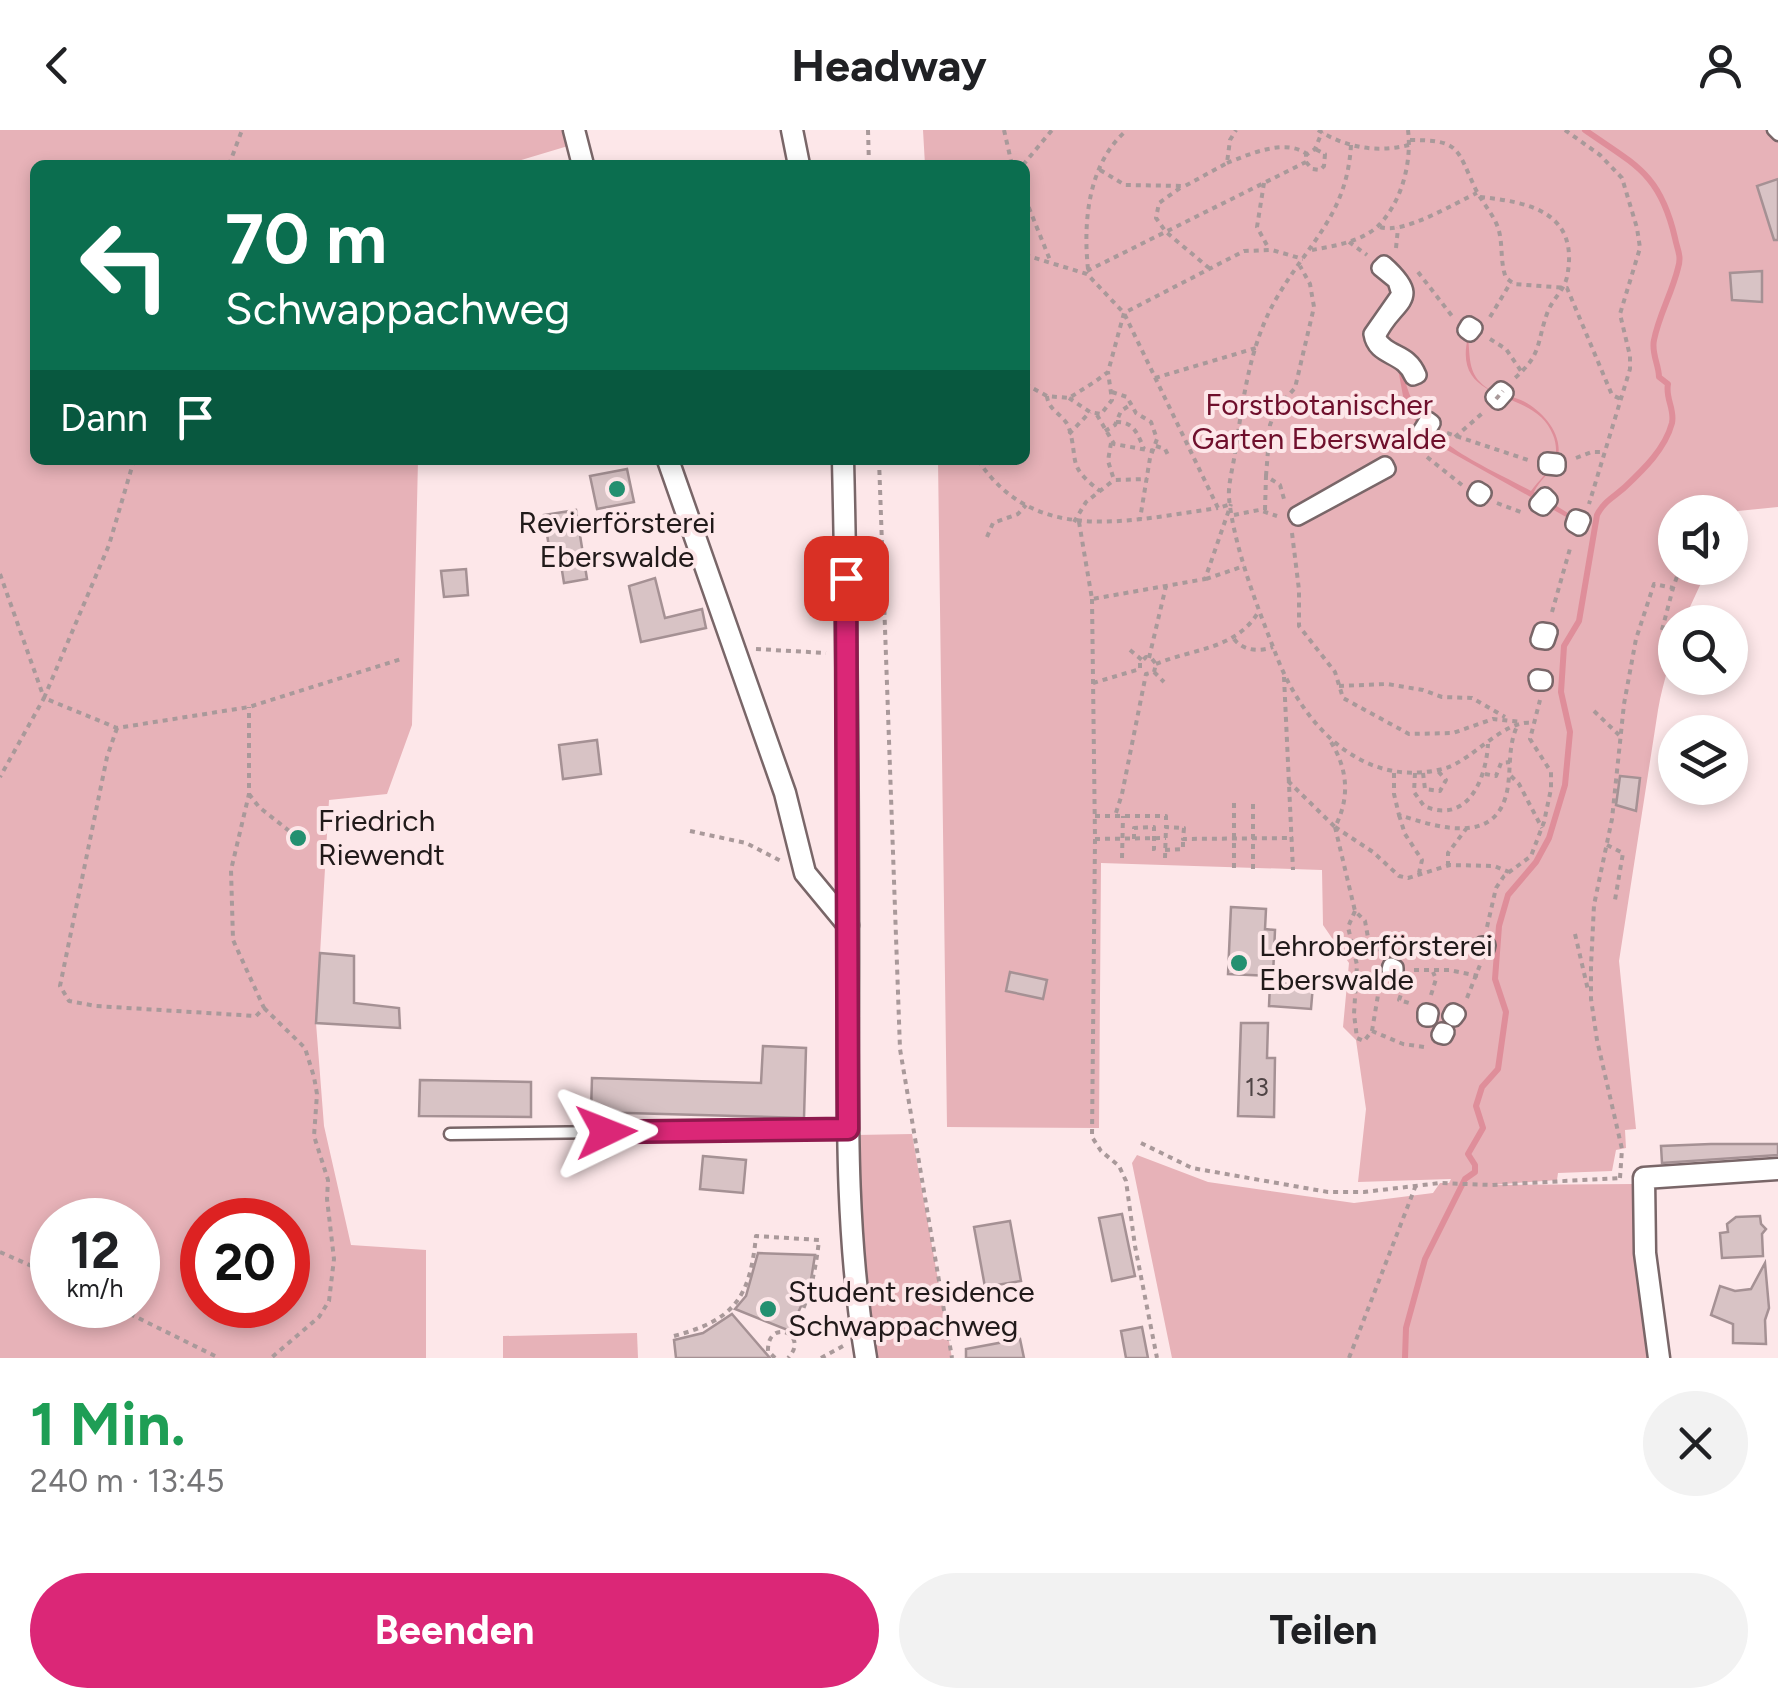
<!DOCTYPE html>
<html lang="de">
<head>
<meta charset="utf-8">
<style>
  body { margin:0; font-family:Figtree,sans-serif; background:#f2f2f2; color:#202124; height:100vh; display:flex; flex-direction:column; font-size:38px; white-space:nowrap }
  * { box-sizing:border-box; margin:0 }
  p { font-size:32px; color:#757577 }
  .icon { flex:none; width:55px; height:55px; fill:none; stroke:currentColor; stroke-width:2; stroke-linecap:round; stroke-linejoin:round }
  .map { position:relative; height:1228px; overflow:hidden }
  .drawer { display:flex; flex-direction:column; background:#fff; flex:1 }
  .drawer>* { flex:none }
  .banner { position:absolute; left:30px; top:30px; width:1000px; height:305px; border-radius:15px; box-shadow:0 5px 15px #0003; background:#0b6e4f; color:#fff; overflow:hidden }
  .controls { position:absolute; left:1658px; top:365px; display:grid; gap:20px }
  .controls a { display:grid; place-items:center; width:90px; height:90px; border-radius:50%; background:#fff; box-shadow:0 5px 15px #0003; font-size:50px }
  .speed { position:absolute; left:30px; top:1068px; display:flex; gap:20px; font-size:50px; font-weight:700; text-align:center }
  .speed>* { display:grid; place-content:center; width:130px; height:130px; border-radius:50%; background:#fff; box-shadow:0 5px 15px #0003; line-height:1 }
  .speed small { font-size:25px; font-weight:400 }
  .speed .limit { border:15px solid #d22; background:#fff; color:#111 }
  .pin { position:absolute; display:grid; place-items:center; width:85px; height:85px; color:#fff; margin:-42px; border-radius:20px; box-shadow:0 5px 15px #0006 }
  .me { position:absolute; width:110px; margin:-55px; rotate:88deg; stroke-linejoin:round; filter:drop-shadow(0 0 8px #0008) }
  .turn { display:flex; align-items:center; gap:35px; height:210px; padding:0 30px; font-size:45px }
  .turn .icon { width:130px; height:130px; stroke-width:2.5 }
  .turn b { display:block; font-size:70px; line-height:85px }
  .then { display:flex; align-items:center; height:95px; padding:0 30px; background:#0003; gap:20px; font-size:38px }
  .round { display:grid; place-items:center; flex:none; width:105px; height:105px; border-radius:52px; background:#f2f2f2 }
  .summary { display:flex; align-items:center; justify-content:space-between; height:170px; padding:0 30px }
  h1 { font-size:60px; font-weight:700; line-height:75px; color:#1e9e55 }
  .cta { display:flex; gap:20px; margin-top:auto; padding:20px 30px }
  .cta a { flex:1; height:115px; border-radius:60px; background:#db2777; color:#fff; font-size:40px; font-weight:700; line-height:115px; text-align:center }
  .cta a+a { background:#f2f2f2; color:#202124 }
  header { display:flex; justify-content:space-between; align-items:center; height:130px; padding:0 30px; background:#fff; font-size:45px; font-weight:700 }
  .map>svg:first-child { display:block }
  .green { fill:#e7b2b8; fill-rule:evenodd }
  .water { fill:#df8e9a }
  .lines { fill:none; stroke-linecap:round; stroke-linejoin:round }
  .stream { stroke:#df8e9a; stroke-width:6 }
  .building { fill:#d8c3c5; stroke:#a59194; stroke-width:2.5 }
  .service-casing { stroke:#796668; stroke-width:15 }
  .pedestrian-casing { stroke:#796668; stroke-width:20 }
  .minor-casing { stroke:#796668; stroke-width:25 }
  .path { stroke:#a9999a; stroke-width:4; stroke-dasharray:5 5; stroke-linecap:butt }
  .service { stroke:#fff; stroke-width:10 }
  .pedestrian { stroke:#fff; stroke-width:15 }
  .minor { stroke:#fff; stroke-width:20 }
  .path-bridge { stroke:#a9999a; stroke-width:4; stroke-dasharray:5 5; stroke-linecap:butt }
  .route-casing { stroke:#8e194d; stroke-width:25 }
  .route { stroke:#db2777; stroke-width:18 }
  .poi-dot { fill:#249070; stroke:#fde7e9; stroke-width:4 }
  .labels { text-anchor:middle; stroke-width:8; stroke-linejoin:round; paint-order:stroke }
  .number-label { font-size:25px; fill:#4f4445 }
  .park-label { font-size:30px; fill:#6f0f2c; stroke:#fde7e9 }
  .poi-label { font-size:30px; fill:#211a1a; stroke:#fde7e9; text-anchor:start }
</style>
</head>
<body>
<header><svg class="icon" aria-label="back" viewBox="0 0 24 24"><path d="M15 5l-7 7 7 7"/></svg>Headway<svg class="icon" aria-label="person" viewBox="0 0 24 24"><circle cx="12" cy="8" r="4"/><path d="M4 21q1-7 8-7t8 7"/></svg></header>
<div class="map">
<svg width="1778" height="1228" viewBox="0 0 1778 1228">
  <rect width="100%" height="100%" fill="#fde7e9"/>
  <g class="green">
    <path d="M0,0h565l3,16 -63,19h-470v295h383l-6,265 -25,69 -58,6 -13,223 8,103 27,119 75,5v108h-426zM52,1090h86v85h-86zM202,1090h86v85h-86z"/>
    <path d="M923,0h855v377l-40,4 -8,13v-12h-55v56h33l-25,54h-8c0,30 -12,58 -17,88l-39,251 17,168 -11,1 1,18 -10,2 -4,21 -54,2 -1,7 -66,5 144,-1 19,174h-482l-40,-195 5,-8 71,27 146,21 79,-10 7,-10h9l2,-4 -93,3 8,-73 -10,-69 -13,-13 6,-64 -26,-38 -1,-55 -221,-7 -2,265 -152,-1 -9,-667h87v-295h-100z"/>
    <polygon points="912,1004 952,1228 876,1228 865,1145 856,1005"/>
    <polygon points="637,1203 638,1228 503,1228 503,1206"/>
  </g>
  <path class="water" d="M1468,207c2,16 0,33 12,45 13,14 28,12 43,19 20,10 42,35 34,59 -5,12 -18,20 -23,32l42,26 -1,4 -128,-72 -28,-21 -16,-33 -7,-38 5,2c11,81 66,96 130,131 7,-10 20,-21 24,-32 2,-7 1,-17 -2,-24 -18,-49 -102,-28 -85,-98z"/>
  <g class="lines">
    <path class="stream" d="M1405,1228l1,-30 19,-69 40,-80 10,-7v-7l-7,-11 15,-26 -7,-22 6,-19 16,-18 8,-57 -11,-33 4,-53 9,-31 28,-33 13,-24 16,-53 5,-53 -9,-40 3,-46 15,-25 18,-106c7,-14 17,-18 28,-28 19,-18 40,-38 47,-64 3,-14 -7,-25 -4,-39l-9,-7c0,-12 -8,-24 -5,-37 5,-25 18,-47 24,-72 4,-12 -1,-19 -3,-30 -15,-65 -40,-73 -90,-108"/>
  </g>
  <g class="building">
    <polygon points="1778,49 1778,110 1774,110 1757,56"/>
    <polygon points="1762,141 1762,172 1732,170 1730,143"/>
    <polygon points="627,339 634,372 597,379 590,346"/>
    <polygon points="576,380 587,449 564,453 560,428 551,430 544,385"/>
    <polygon points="466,439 468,465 444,467 441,441"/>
    <polygon points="655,448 665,488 702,479 706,498 641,512 629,456"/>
    <polygon points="597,610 601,644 563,649 559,615"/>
    <polygon points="1620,646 1640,648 1636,681 1616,675"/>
    <polygon points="1231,777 1266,779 1265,799 1275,800 1273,846 1228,844"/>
    <polygon points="320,823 354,826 354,873 399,878 400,898 316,893"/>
    <polygon points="1010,842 1047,850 1043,869 1006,861"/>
    <polygon points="1270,853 1313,855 1311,879 1269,876"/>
    <polygon points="1241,893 1268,893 1267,928 1275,928 1274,987 1238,986"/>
    <polygon points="763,916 806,918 804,988 591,982 592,948 761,953"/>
    <polygon points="420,950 531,952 531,987 419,986"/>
    <polygon points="1711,1014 1778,1014 1778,1025 1662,1033 1661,1016"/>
    <polygon points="703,1026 746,1030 743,1063 700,1059"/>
    <polygon points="1122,1084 1135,1146 1112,1151 1099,1088"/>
    <polygon points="1760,1086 1761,1094 1766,1099 1762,1104 1763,1126 1722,1128 1720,1103 1728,1102 1727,1094 1736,1087"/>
    <polygon points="1010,1091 1021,1151 985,1157 974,1097"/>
    <polygon points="758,1123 815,1125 810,1156 790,1201 735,1179 746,1166"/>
    <polygon points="1765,1133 1769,1178 1765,1190 1766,1214 1733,1213 1733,1194 1711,1185 1720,1156 1735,1161 1751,1159"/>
    <polygon points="732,1184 770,1228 676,1228 674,1210 703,1203"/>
    <polygon points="1142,1197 1148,1228 1126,1228 1121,1201"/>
    <polygon points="1020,1209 1024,1228 966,1228 966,1219"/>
  </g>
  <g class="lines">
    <defs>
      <g id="service">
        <polyline points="1773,0 1778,5"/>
        <polyline points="450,1004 847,999"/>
      </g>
      <g id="pedestrian">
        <path d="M1384,134c43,38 9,36 -7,73 11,20 31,13 41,38l-5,2c-10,-25 -37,-18 -41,-43l28,-40 -4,-13 -16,-13z"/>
        <polygon points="1469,195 1474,198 1470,203 1466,200"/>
        <polygon points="1501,260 1505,263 1498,271 1494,267"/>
        <polygon points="1428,290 1432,293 1422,309 1418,306"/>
        <polygon points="1547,331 1557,332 1557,337 1547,336"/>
        <polygon points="1385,335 1387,339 1298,387 1297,385"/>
        <polygon points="1478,360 1483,363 1480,367 1476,364"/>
        <polygon points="1545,366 1549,370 1543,377 1538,374"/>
        <polygon points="1576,388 1582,390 1579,397 1574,394"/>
        <polygon points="1542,501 1549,502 1546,511 1539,510"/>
        <polygon points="1537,548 1544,549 1544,552 1538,552"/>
        <polygon points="1482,815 1487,815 1486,819 1482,819"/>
        <polygon points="1391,836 1395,838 1395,841 1390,840"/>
        <polygon points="1426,882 1430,883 1429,888 1426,888"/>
        <polygon points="1453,882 1457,884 1454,888 1451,886"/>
        <polygon points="1442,901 1446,902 1444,906 1440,905"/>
      </g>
      <g id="minor">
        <polyline points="574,0 583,35"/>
        <polyline points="792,0 799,35"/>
        <polyline points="668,330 785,663 805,743 848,795"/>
        <path d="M843,330c4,168 5,335 5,503 0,131 -4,265 18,395"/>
        <polyline points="1659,1228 1645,1123 1644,1048 1778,1039"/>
      </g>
    </defs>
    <use href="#service" class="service-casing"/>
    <use href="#pedestrian" class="pedestrian-casing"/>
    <use href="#minor" class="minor-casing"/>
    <g class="path">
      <polyline points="868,0 869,35"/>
      <polyline points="1004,0 1012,35"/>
      <path d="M1318,0c28,18 60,23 91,15"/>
      <polyline points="1565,0 1600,25 1622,48 1637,98 1640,118 1620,184 1630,226 1630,239 1589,374"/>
      <path d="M1410,10c51,0 46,8 66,50 7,14 19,26 23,41 4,16 1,31 7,47l8,6 53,4 45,107 9,4"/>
      <path d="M1351,15c-4,70 -42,97 -75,154 -27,47 -33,102 -41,154 -2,14 -7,31 -6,45 5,49 28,108 46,154 19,52 59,108 118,119 17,3 36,2 53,-3 26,-8 59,-49 86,-45"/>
      <polyline points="1306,32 1312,39 1320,40 1324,36 1325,24 1315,19"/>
      <path d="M1227,33c23,-9 58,-25 80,-9"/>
      <polyline points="229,35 242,0"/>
      <polyline points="1023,35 1052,0"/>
      <polyline points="1100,40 1125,55 1185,56 1227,33 1230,10 1236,0"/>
      <polyline points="1264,53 1257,97 1269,119"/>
      <polyline points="1180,58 1159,73 1156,88 1166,102 1209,138"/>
      <path d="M1480,67c49,5 100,15 87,80 -3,13 -14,22 -19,34 -12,32 -5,42 -33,67"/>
      <polyline points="1025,68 1050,130"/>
      <path d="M1380,97c23,8 75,-24 97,-34"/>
      <polyline points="1349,112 1367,125"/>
      <polyline points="1396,118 1398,98"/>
      <path d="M1312,120c22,-4 49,-8 66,-24 24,-24 34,-64 30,-96"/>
      <polyline points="1025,125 1087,144 1124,183 1218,378 1231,374"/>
      <path d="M1088,139c-5,-47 0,-106 39,-139"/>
      <polyline points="1087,141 1306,32 1306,25 1315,19 1322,2"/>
      <polyline points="1418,142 1452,186"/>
      <polyline points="1490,187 1511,152"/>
      <polyline points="1490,209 1506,219 1521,241"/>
      <polyline points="1155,248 1256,218"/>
      <polyline points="1025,254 1047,266 1069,268 1096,251 1108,242 1124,183 1244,121 1272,120 1303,129"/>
      <polyline points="1112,262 1127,267 1136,283 1151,292 1157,309 1150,328 1140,389"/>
      <path d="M1047,266c1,15 17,18 22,32 10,34 -3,37 31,63"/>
      <polyline points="1069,268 1090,282 1101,284 1112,270 1108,242"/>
      <polyline points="1097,285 1114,314 1153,321"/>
      <path d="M1116,292c18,-1 22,13 28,27"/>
      <polyline points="1105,301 1115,295 1121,281 1130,275"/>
      <polyline points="1447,303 1528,330"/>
      <polyline points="1069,304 1090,282"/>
      <polyline points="1455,307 1485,281"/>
      <polyline points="1111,313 1108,331 1114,350 1147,349"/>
      <polyline points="1156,316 1165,319 1168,325"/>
      <polyline points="1427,327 1462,355"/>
      <polyline points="1576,328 1592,322 1605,322"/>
      <polyline points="134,330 109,415 44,568 117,598 249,577 401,529"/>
      <polyline points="879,330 900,919 952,1228"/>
      <path d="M978,330c57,87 153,60 240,48"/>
      <polyline points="1266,346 1270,295 1276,279 1295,258 1314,177 1310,154 1300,136"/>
      <polyline points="1497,373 1521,382"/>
      <polyline points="1265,380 1266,346 1280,355 1284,369"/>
      <polyline points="1234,385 1259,380 1277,386"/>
      <polyline points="1074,392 1086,372 1114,350"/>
      <polyline points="1079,392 1092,469 1205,449 1231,374"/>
      <polyline points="1292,403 1299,460 1299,496 1335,542 1343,568 1409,604 1453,603 1493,589 1521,592"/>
      <polyline points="987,407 993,393 1018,384 1026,375"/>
      <polyline points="0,444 44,568 0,647"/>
      <polyline points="1206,449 1244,436"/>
      <polyline points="1092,469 1095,709 1092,1007 1101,1021 1119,1036 1126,1051 1135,1116 1157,1228"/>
      <polyline points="1552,482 1571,415"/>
      <polyline points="1662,500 1673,458"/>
      <path d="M1234,509c9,12 26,13 39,8"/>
      <polyline points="756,519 826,523"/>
      <polyline points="1130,520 1142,530"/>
      <polyline points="1149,528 1166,456"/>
      <path d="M1156,534c38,-16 80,-14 103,-53"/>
      <polyline points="1154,542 1164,552"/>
      <polyline points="1284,547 1293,740"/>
      <polyline points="1093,553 1140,539 1140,533 1146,527 1152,529 1156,534 1154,542 1146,544 1122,664 1115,686"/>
      <polyline points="1339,556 1387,554 1423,560 1442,567 1472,568 1505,587"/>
      <polyline points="1594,581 1619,605"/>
      <polyline points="117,598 107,627 60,856 69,871 96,876 256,886 264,878 233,810 231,740 249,664 249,577"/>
      <path d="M1394,643v21l5,21c41,13 100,32 109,-29 3,-22 0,-41 10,-62"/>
      <path d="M1415,643l-1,19 10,14c43,19 62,-26 64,-62"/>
      <polyline points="1423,643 1425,659 1440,661 1446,650 1437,640"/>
      <polyline points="1485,644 1496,646 1501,633 1510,632"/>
      <polyline points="1511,646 1519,654 1542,698"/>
      <path d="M1288,651l47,46c15,-29 13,-57 -4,-85"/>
      <polyline points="249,664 259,677 298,708"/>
      <polyline points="1399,685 1405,704 1422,730 1419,743"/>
      <polyline points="1095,686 1166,686 1166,697 1184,698 1183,709 1293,708"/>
      <polyline points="1335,697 1355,781 1365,791 1369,813 1380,824"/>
      <polyline points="1335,697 1373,722 1399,746 1408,748 1450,735 1494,736 1509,742"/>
      <polyline points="690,701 746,713 781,731"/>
      <polyline points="1095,709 1166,708"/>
      <polyline points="1134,709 1134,698 1154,697 1154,719 1148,719"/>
      <polyline points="1607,715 1623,723 1615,770"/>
      <polyline points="1165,720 1183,719 1183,709"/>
      <polyline points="1122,728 1123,686"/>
      <polyline points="1165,728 1166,697"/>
      <polyline points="1448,736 1448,723 1466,699"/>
      <polyline points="1234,738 1234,672"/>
      <polyline points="1253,739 1253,671"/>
      <polyline points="1355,781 1348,797 1357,835 1354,884 1357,908 1364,911 1372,901 1403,914 1424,917"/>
      <polyline points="1487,797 1496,758 1504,746 1531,726 1544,692 1551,659 1551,642 1530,609 1540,570"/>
      <polyline points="1575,804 1588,860"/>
      <polyline points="1414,840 1449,840 1478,846"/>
      <polyline points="1404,856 1399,870 1409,873"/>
      <polyline points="1431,865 1436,849 1433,842"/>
      <polyline points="1467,868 1480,835"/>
      <polyline points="264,878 305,918 314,947 317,964 314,1006 328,1050 327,1069 334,1129 329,1171 319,1187 271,1228"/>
      <polyline points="1372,901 1380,853"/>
      <polyline points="1141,1013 1192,1038 1328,1062 1364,1062 1440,1053 1491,1055 1620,1048"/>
      <polyline points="1620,1048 1622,1019 1597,910 1591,869 1591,836 1594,775 1612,689 1624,574 1636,509 1654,454 1673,458 1680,438"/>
      <polyline points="0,1122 52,1145"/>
      <polyline points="112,1175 219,1228"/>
      <path d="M674,1206c61,-16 76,-39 82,-100l63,4c-4,37 -11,63 -28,95"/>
      <path d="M775,1228l-7,-7c-1,-34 43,-17 20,7"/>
      <polyline points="821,1228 845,1215"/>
      <polyline points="1349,1228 1416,1055"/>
    </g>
    <use href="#service" class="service"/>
    <use href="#pedestrian" class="pedestrian"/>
    <use href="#minor" class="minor"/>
    <polyline class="path-bridge" points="1496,269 1503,261"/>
  </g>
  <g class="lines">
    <defs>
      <polyline id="route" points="606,1002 848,999 846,448"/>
    </defs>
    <use href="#route" class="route-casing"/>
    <use href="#route" class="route"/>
  </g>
  <g class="poi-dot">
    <circle cx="617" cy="359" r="10"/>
    <circle cx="298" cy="708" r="10"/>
    <circle cx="1239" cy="833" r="10"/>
    <circle cx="768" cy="1179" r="10"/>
  </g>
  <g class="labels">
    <g class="number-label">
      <text x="1257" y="966">13</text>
    </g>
    <g class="park-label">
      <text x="1319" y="285">Forstbotanischer<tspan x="1319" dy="34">Garten Eberswalde</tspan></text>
    </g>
    <g class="poi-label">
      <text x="617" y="403" text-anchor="middle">Revierförsterei<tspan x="617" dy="34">Eberswalde</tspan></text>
      <text x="318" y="701">Friedrich<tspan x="318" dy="34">Riewendt</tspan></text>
      <text x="1259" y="826">Lehroberförsterei<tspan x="1259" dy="34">Eberswalde</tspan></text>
      <text x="788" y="1172">Student residence<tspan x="788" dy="34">Schwappachweg</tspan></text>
    </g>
  </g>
</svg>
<div class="controls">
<a><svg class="icon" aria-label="sound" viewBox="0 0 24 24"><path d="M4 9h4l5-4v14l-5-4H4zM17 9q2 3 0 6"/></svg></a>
<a><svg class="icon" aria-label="search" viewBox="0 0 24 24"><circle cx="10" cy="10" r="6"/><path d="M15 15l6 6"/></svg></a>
<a><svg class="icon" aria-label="layers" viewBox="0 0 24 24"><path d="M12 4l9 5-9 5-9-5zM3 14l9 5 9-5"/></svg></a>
</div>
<div class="speed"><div>12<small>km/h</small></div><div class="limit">20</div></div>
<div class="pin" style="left:846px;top:448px;background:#d93025"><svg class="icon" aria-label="arrive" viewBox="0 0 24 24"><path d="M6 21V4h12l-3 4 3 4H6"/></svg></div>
<svg class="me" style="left:606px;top:1002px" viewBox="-20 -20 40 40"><path d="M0-17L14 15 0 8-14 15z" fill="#db2777" stroke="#fff" stroke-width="4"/></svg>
<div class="banner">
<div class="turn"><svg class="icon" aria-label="left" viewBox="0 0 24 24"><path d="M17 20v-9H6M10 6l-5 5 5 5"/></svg><div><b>70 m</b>Schwappachweg</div></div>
<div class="then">Dann<svg class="icon" aria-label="arrive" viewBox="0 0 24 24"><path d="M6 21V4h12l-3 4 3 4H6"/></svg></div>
</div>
</div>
<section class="drawer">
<div class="summary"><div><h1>1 Min.</h1><p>240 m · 13:45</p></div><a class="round"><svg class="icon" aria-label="close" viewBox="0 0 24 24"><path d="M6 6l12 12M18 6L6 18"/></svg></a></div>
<div class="cta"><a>Beenden</a><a>Teilen</a></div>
</section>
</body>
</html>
